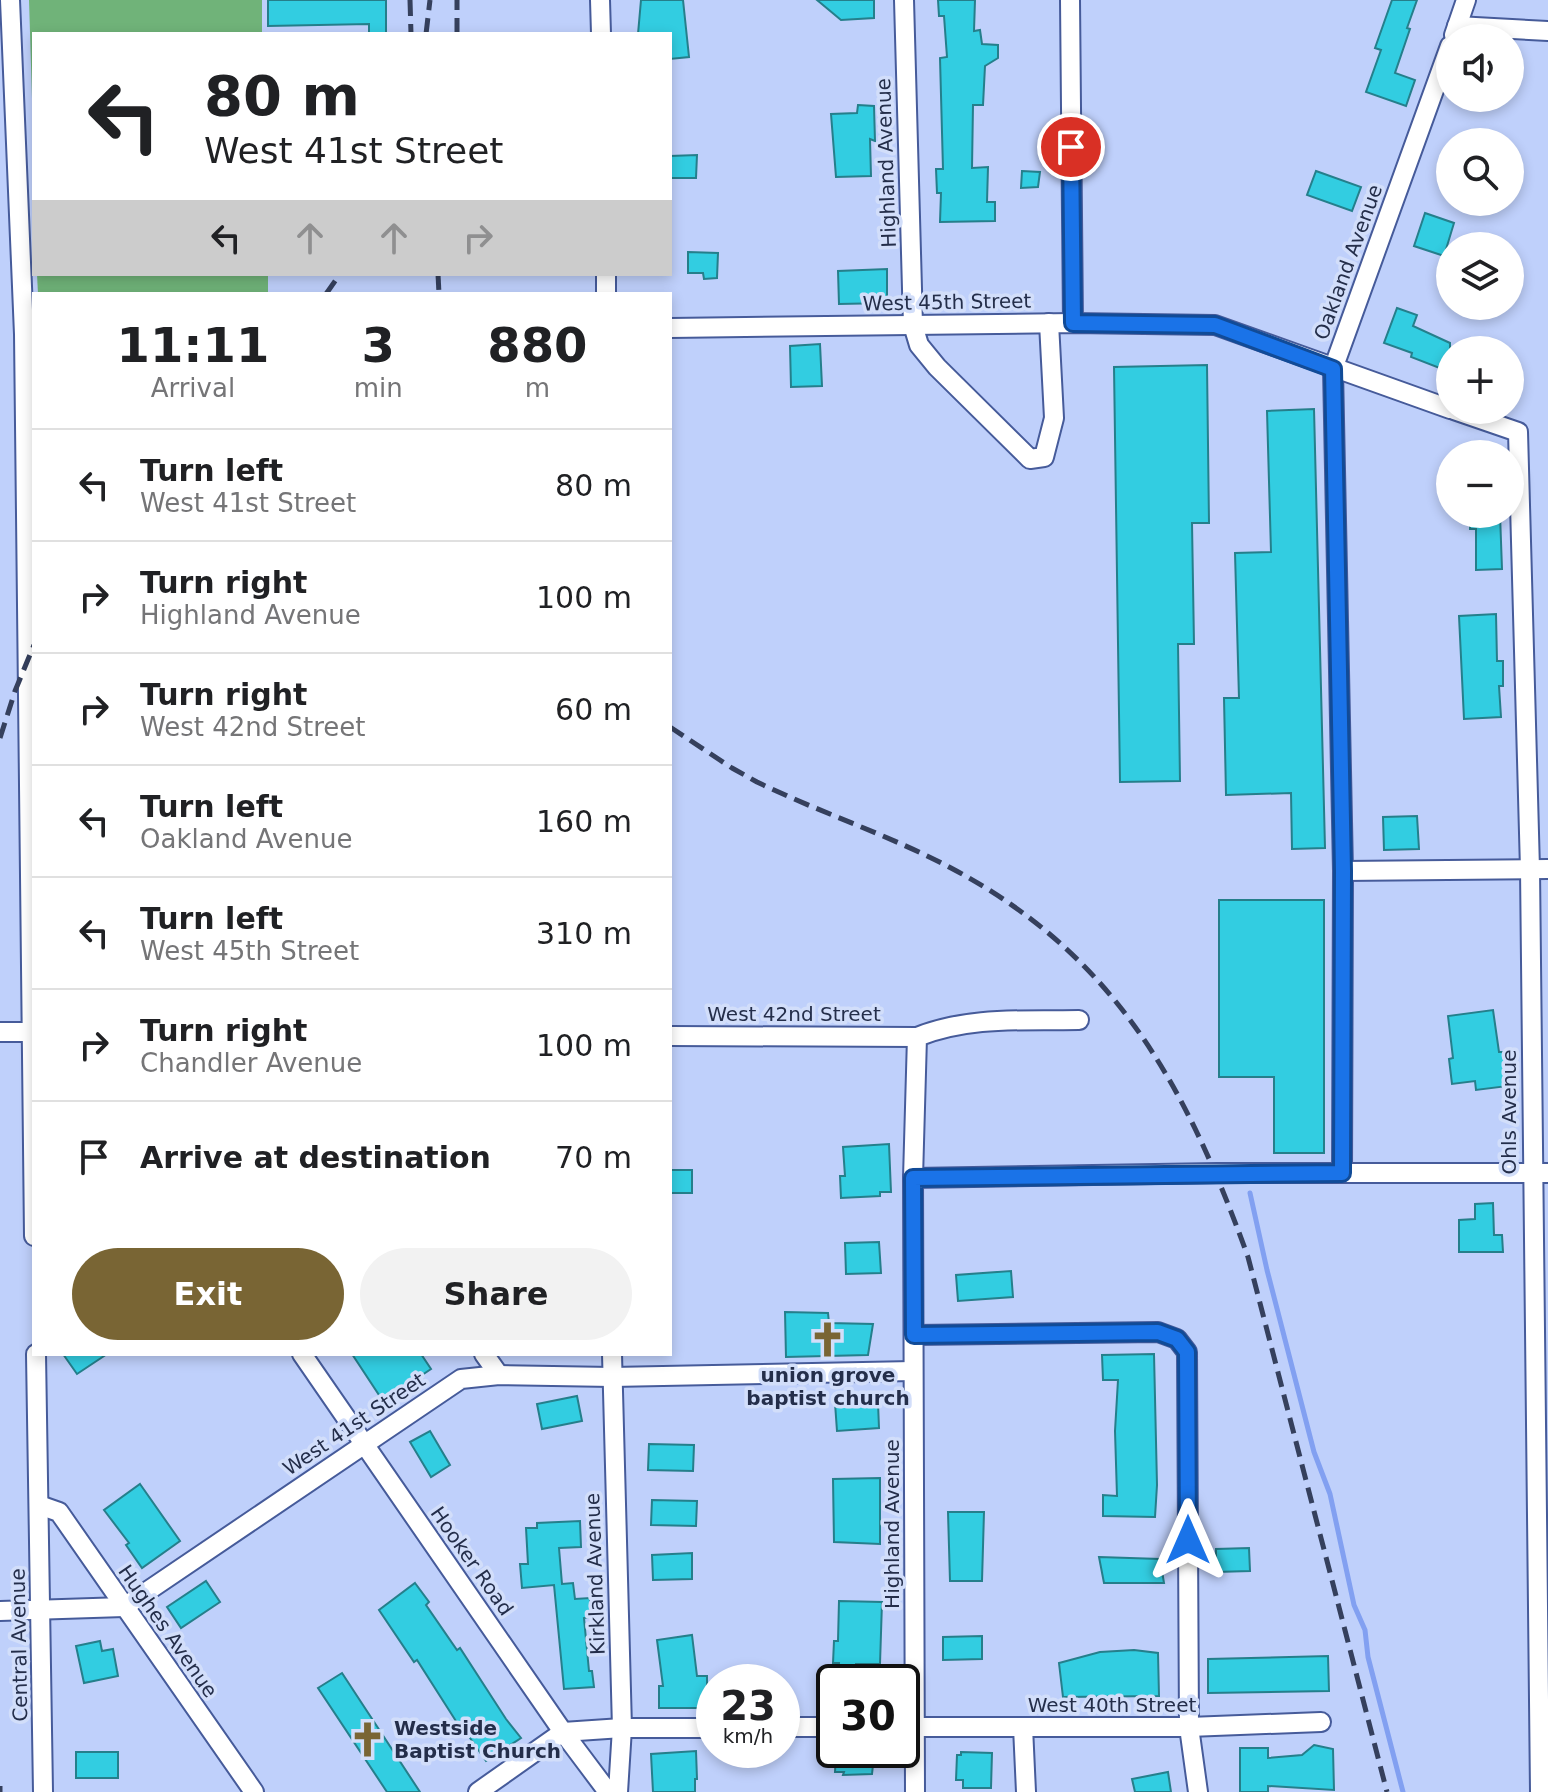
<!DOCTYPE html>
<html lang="en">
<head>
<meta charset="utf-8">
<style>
  body { margin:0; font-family:"DejaVu Sans",sans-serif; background:#f2f2f2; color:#202124; height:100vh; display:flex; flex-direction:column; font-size:30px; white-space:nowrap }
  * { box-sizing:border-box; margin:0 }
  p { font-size:26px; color:#757577 }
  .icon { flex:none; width:44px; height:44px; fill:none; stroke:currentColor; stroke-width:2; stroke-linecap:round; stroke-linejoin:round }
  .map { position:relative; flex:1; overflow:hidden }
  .drawer { position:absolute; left:32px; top:292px; width:640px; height:1064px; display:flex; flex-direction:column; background:#fff; border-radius:0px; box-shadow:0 4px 12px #0003 }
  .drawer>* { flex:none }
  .top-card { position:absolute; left:32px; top:32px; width:640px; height:244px; border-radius:0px; box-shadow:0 4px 12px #0003; background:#fff; color:#202124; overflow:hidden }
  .buttons { position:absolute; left:1436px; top:24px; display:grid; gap:16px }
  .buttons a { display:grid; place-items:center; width:88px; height:88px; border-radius:50%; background:#fff; box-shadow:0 4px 12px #0003; font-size:40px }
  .speed { position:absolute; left:696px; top:1664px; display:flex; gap:16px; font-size:40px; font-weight:700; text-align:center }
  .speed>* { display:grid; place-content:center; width:104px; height:104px; border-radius:50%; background:#fff; box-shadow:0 4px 12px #0003; line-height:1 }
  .speed small { font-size:20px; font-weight:400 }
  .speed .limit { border:4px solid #111; border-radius:12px; background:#fff; color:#111 }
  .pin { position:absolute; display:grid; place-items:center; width:68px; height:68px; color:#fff; margin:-34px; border:4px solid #fff; border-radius:50%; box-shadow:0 2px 8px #0007 }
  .me { position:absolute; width:88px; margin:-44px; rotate:0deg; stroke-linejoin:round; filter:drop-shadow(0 0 6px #0008) }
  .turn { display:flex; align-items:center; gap:28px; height:168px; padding:0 40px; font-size:36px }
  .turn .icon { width:104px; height:104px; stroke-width:2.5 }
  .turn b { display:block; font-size:56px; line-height:68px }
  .lanes { display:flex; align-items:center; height:76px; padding:0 40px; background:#0003; justify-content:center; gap:40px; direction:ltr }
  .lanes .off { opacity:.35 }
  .eta { display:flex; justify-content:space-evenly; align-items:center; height:136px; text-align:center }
  .eta b { font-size:48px; font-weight:600; line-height:56px }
  .action { display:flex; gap:16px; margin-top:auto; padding:16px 40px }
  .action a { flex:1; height:92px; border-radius:48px; background:#796534; color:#fff; font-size:32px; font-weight:600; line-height:92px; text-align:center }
  .action a+a { background:#f2f2f2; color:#202124 }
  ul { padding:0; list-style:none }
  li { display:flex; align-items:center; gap:24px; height:112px; padding:0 40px; border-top:2px solid #e0e0e0 }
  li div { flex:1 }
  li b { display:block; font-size:30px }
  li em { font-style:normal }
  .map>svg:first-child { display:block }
  .green { fill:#70b379 }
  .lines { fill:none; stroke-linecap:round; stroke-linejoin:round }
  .stream { stroke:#82a0f1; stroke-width:5 }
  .building { fill:#32cde1; stroke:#257f8b; stroke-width:2 }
  .minor-casing { stroke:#465b9a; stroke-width:22 }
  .minor { stroke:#fff; stroke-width:18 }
  .rail { stroke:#35405d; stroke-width:5; stroke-dasharray:16 8; stroke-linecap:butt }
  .route-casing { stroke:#114b97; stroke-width:20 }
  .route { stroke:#1a73e8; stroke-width:14 }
  .labels { text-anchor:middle; stroke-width:7; stroke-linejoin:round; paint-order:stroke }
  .street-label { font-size:20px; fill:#242e4a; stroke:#d2defa }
  .poi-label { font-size:20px; font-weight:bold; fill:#242e4a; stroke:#d2defa }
</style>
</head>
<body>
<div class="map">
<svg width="1548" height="1792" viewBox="0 0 1548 1792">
  <rect width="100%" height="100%" fill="#bfd0fb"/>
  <g class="green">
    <polygon points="29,0 262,0 262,34 34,34 34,164"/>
    <polygon points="37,274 268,274 268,294 38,294"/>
  </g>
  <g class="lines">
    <polyline class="stream" points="1250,1193 1267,1270 1314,1452 1330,1494 1354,1605 1365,1630 1368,1657 1403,1792"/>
  </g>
  <g class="building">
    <polygon points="268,0 386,0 386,34 369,34 369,24 268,26"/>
    <polygon points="641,0 683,0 689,57 670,59 670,34 638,34"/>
    <polygon points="817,0 874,0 874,18 841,20"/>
    <polygon points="938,0 975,0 974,31 980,30 982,44 998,45 998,58 985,66 983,105 973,105 972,168 988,167 987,202 995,202 995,221 940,222 941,193 937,193 936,169 943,169 940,58 947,57 944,16 939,16"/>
    <polygon points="1392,0 1417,0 1407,28 1410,29 1395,73 1415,80 1406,106 1366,92 1381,50 1375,48"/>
    <polygon points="858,105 874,106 875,141 870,139 871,176 836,177 831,114 857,113"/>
    <polygon points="697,155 696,178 670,178 670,156"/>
    <polygon points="1022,171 1040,172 1038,187 1021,188"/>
    <polygon points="1316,171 1361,187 1352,211 1307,195"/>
    <polygon points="1425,213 1454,223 1444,256 1414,246"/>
    <polygon points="688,252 718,253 717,278 704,279 703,273 688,273"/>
    <polygon points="887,269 887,303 839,304 838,271"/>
    <polygon points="1397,308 1417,315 1413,326 1450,343 1450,372 1411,357 1412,353 1384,343"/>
    <polygon points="820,344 822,386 791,387 790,346"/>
    <polygon points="1207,365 1209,523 1192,523 1194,644 1178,644 1180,781 1120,782 1114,367"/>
    <polygon points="1314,409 1325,848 1292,849 1291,793 1226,795 1224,698 1239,698 1235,553 1271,552 1267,411"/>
    <polygon points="1470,514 1500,514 1502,569 1476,570 1476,529 1470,529"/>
    <polygon points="1496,614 1497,661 1503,661 1503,686 1499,686 1501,717 1464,719 1459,616"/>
    <polygon points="1417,816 1419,849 1384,850 1383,817"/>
    <polygon points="1219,900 1324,900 1324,1153 1274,1153 1274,1077 1219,1077"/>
    <polygon points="1493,1010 1499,1052 1504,1052 1508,1086 1476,1090 1475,1081 1452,1084 1449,1059 1453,1058 1448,1016"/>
    <polygon points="889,1144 891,1192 880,1192 880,1196 841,1198 840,1176 845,1176 843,1147"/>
    <rect x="670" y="1170" width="22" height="23"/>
    <polygon points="1493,1203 1494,1235 1502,1235 1503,1252 1459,1252 1459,1220 1475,1219 1475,1204"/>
    <polygon points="879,1242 881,1273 846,1274 845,1243"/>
    <polygon points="1011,1271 1013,1297 958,1301 956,1275"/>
    <polygon points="785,1312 828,1313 829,1323 873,1324 868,1355 786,1357"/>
    <polygon points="63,1354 107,1354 77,1374"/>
    <polygon points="352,1354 421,1354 431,1369 383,1401"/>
    <polygon points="1154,1354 1157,1485 1155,1517 1103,1516 1103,1495 1117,1496 1115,1431 1118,1380 1103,1380 1102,1355"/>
    <polygon points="577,1396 582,1421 542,1429 537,1404"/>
    <polygon points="835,1403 878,1403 879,1428 837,1431"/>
    <polygon points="430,1431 450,1465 431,1477 410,1442"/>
    <polygon points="649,1444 694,1445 693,1471 648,1470"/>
    <polygon points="880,1478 880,1544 834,1542 833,1479"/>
    <polygon points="140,1484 180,1541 142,1568 126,1545 129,1543 104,1510"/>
    <polygon points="652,1500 697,1501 696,1526 651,1525"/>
    <polygon points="948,1512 984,1512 982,1581 950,1581"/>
    <polygon points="580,1521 581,1547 559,1548 562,1584 573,1583 575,1599 590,1598 591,1617 584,1618 589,1671 592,1671 594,1687 564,1689 554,1585 522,1588 520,1564 528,1564 526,1528 537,1528 537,1523"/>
    <polygon points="1249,1548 1250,1571 1216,1572 1216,1549"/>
    <polygon points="692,1553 692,1579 653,1580 652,1555"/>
    <polygon points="1099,1557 1160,1559 1164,1583 1104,1583"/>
    <polygon points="206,1581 220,1602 181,1628 167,1607"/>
    <polygon points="415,1583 429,1602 426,1605 457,1650 460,1648 506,1719 521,1738 486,1761 463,1728 461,1729 417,1660 414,1662 379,1610"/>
    <polygon points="839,1601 882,1602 880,1664 856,1664 856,1677 838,1677 839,1663 833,1663 834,1641 838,1641"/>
    <polygon points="692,1635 697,1676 707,1676 707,1708 659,1708 659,1686 663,1686 657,1640"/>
    <polygon points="982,1636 982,1659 943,1660 943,1637"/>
    <polygon points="100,1641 102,1651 113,1649 118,1676 84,1683 76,1646"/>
    <polygon points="1134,1650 1158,1653 1159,1696 1063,1697 1059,1663 1100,1652"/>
    <polygon points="1328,1656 1329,1691 1208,1693 1208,1659"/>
    <polygon points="342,1673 420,1792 387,1792 318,1688"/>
    <polygon points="1314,1745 1333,1749 1334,1790 1268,1786 1268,1792 1240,1792 1240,1748 1268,1748 1268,1758 1302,1755"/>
    <polygon points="696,1751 697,1779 695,1779 695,1792 653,1792 651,1754"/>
    <polygon points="882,1751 882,1764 873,1765 872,1774 843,1775 844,1772 835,1772 836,1753"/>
    <rect x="76" y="1752" width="42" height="26"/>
    <polygon points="961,1752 992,1753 991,1788 963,1788 963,1780 956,1780 957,1755 961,1755"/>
    <polygon points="1168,1772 1171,1792 1135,1792 1132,1779"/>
  </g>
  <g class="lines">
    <defs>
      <g id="minor">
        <polyline points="10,0 24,334 34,1236"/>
        <polyline points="600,0 601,34"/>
        <polyline points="904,0 913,325 919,345 937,367 1030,459 1044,457 1054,418 1049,323"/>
        <polyline points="1070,0 1073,323"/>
        <polyline points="1457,26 1548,31"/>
        <polyline points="1454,35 1466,0"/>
        <polyline points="606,274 606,294"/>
        <polyline points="670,328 1073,323 1215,325 1450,409"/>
        <polyline points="1454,410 1518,432 1530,869 1540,1792"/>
        <polyline points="1343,871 1548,869"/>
        <polyline points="0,1032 30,1032"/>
        <polyline points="670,1036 917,1037"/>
        <polyline points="1342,1173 1343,871 1333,369 1450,46"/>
        <polyline points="913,1178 1217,1173 1548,1173"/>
        <polyline points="914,1335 1158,1332 1177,1339 1187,1352 1189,1727 1198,1792"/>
        <polyline points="36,1354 43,1792"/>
        <polyline points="302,1354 563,1732 608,1792"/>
        <polyline points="484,1354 499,1375"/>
        <polyline points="612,1354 622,1728 618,1792"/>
        <polyline points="39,1505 59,1512 254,1792"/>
        <polyline points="0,1611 124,1607 461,1379 499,1375 612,1377 913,1371"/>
        <polyline points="782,1727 834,1727"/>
        <polyline points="902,1727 1189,1727 1321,1722"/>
        <polyline points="1023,1727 1026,1792"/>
        <polyline points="478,1792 563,1732 622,1728 714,1728"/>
        <path d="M915,1792l-2,-614 4,-141c52,-21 107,-16 162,-17"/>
      </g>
    </defs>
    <use href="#minor" class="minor-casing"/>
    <use href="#minor" class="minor"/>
    <g class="rail">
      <polyline points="410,0 411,34"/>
      <polyline points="426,34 430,0"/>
      <polyline points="457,34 457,0"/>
      <polyline points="438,274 439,294"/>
      <polyline points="326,294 340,274"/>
      <path d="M670,727l62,41 25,14c64,31 132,53 194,86 166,88 236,220 297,389l139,535"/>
      <polyline points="0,738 15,691 34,645"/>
      <polyline points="0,1786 0,1792"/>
    </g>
  </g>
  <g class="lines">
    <defs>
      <polyline id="route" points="1071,147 1073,323 1215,325 1333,369 1343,871 1342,1173 913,1178 914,1335 1158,1332 1177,1339 1187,1352 1188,1540"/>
    </defs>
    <use href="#route" class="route-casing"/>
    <use href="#route" class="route"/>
  </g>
  <defs>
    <symbol id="church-bare" viewBox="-9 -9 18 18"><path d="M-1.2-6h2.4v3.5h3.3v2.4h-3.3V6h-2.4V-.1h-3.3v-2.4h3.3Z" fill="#796534" stroke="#d2defa" stroke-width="2.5" paint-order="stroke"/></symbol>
  </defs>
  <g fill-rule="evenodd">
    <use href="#church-bare" x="802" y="1314" width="51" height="51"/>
    <use href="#church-bare" x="342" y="1714" width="51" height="51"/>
  </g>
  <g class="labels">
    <g class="street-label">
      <text transform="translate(886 163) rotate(-92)" y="7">Highland Avenue</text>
      <text transform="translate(1348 262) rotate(-70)" y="7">Oakland Avenue</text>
      <text transform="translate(947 302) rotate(-1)" y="7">West 45th Street</text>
      <text x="794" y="1021">West 42nd Street</text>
      <text transform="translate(1509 1112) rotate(-90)" y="7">Ohls Avenue</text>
      <text transform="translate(354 1424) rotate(-34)" y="7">West 41st Street</text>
      <text transform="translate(892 1524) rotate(-90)" y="7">Highland Avenue</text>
      <text transform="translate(472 1561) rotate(55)" y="7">Hooker Road</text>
      <text transform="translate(595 1574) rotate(-92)" y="7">Kirkland Avenue</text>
      <text transform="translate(168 1631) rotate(55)" y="7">Hughes Avenue</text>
      <text transform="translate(19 1645) rotate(-91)" y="7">Central Avenue</text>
      <text x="1112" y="1712">West 40th Street</text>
    </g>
    <g class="poi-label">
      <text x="828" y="1382">union grove<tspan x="828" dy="23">baptist church</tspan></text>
      <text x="394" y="1735" text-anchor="start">Westside<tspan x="394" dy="23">Baptist Church</tspan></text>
    </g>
  </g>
</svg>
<div class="buttons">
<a><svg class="icon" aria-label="sound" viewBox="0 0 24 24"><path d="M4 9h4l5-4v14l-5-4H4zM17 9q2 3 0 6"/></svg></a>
<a><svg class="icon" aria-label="search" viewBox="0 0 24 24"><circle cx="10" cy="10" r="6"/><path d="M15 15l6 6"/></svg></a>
<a><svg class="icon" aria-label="layers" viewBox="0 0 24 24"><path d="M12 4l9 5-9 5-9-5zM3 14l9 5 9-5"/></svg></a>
<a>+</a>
<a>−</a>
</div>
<div class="speed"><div>23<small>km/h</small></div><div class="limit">30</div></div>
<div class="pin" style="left:1071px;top:147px;background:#d93025"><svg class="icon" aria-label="arrive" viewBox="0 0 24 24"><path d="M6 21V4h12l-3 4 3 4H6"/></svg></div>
<svg class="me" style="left:1188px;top:1540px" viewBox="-20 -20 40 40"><path d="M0-17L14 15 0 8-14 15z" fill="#1a73e8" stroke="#fff" stroke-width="4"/></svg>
<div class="top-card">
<div class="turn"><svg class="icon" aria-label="left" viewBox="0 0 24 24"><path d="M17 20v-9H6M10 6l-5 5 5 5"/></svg><div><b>80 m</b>West 41st Street</div></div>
<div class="lanes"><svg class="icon" aria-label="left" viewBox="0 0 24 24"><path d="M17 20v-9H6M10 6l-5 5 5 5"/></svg><svg class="icon off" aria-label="ahead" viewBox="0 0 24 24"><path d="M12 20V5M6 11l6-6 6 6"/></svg><svg class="icon off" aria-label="ahead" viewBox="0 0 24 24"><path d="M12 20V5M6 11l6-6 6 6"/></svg><svg class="icon off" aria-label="right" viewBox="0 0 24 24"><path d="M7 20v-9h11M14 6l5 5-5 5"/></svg></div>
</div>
<section class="drawer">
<div class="eta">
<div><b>11:11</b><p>Arrival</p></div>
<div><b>3</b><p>min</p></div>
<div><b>880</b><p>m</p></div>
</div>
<ul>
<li><svg class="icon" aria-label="left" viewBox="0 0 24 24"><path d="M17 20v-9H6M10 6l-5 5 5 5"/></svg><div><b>Turn left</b><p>West 41st Street</p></div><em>80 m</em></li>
<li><svg class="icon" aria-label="right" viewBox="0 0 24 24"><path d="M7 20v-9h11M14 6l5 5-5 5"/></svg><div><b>Turn right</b><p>Highland Avenue</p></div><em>100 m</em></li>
<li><svg class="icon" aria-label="right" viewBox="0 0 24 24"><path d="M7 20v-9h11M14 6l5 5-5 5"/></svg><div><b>Turn right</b><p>West 42nd Street</p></div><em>60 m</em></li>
<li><svg class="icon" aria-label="left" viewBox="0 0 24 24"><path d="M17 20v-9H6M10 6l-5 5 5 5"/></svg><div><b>Turn left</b><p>Oakland Avenue</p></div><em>160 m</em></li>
<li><svg class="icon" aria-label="left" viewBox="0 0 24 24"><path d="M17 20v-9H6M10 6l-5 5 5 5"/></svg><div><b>Turn left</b><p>West 45th Street</p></div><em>310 m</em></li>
<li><svg class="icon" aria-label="right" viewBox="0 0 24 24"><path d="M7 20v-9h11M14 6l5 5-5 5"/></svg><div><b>Turn right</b><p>Chandler Avenue</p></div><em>100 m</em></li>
<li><svg class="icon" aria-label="arrive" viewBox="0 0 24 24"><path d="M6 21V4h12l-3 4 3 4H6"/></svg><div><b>Arrive at destination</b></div><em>70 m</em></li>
</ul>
<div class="action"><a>Exit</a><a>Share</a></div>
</section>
</div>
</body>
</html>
